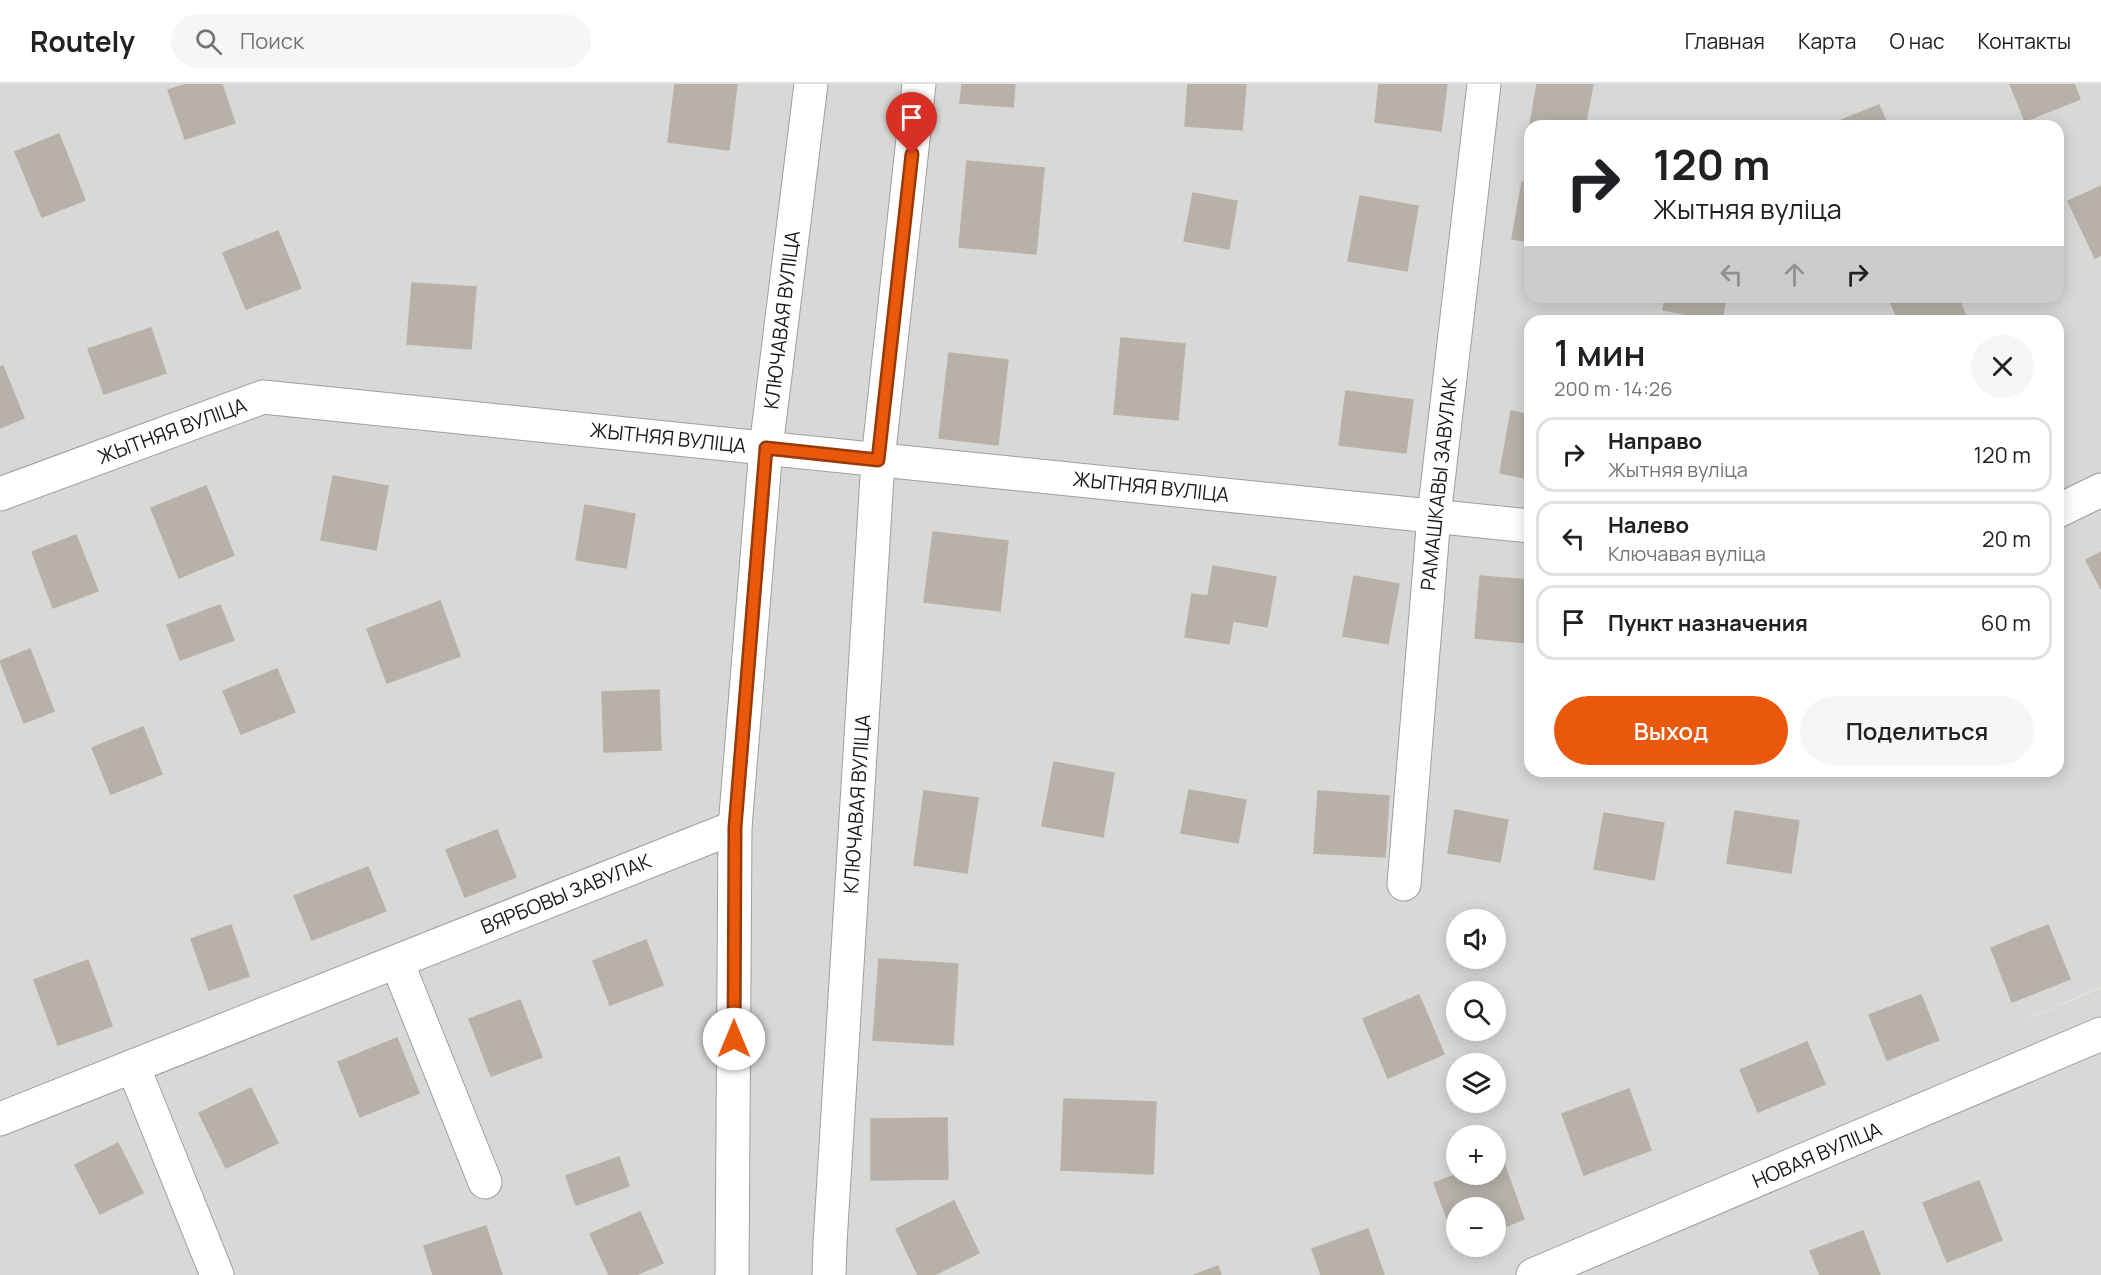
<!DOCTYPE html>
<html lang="ru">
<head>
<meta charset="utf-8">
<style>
  body { margin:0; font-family:Manrope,sans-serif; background:#f6f6f6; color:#202124; height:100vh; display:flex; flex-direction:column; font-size:22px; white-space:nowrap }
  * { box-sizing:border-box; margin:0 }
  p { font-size:20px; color:#757577 }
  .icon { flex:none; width:33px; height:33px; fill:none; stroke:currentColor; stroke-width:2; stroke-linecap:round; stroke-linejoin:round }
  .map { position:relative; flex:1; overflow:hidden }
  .drawer { position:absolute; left:1524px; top:231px; width:540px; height:462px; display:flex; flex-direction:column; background:#fff; border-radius:18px; box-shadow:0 3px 15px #0003 }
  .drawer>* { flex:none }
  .banner { position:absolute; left:1524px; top:36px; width:540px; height:183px; border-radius:18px; box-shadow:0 3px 15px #0003; background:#fff; color:#202124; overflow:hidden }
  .fabs { position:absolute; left:1446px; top:825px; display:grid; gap:12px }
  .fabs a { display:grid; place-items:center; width:60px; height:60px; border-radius:50%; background:#fff; box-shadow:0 3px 15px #0003; font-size:30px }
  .pin { position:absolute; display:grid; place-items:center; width:51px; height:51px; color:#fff; margin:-62px -26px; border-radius:50% 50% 50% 0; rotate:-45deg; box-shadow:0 0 6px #0007 }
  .pin .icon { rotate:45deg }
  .me { position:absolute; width:66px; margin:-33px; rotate:0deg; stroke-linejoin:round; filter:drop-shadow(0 0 4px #0008) }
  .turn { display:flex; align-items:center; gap:21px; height:126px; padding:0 30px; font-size:27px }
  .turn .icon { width:78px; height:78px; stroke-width:2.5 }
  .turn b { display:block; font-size:42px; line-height:51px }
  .lanes { display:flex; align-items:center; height:57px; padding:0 30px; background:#0003; justify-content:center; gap:30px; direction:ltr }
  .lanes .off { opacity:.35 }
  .round { display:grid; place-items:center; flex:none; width:63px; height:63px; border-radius:32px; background:#f6f6f6 }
  .headline { display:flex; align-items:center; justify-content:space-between; height:102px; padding:0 30px }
  h1 { font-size:36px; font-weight:600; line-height:45px }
  .action { display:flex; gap:12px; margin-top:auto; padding:12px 30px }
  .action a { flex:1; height:69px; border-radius:36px; background:#ea580c; color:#fff; font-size:24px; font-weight:600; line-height:69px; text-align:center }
  .action a+a { background:#f6f6f6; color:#202124 }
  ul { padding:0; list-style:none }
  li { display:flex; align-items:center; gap:18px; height:75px; margin:0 12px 9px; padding:0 18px; border:3px solid #e0e0e0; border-radius:18px }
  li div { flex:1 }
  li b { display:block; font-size:22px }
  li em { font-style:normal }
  header { display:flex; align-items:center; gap:36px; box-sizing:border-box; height:84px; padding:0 30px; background:#fff; border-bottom:2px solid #e0e0e0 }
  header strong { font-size:28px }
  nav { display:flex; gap:33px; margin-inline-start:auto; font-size:21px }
  .search { width:420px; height:54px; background:#f6f6f6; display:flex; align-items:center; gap:15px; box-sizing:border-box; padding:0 21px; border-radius:33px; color:#757577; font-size:22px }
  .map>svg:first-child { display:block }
  .residential { fill:#d8d8d7; fill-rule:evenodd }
  .building { fill:#b7b1aa; stroke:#bbb1a5; stroke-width:1.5 }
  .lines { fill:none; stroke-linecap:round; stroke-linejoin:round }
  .minor-casing { stroke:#9e9e9e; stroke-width:35 }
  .minor { stroke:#fff; stroke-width:33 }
  .route-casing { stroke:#983908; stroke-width:15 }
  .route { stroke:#ea580c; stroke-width:10 }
  .labels { text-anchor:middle; stroke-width:5; stroke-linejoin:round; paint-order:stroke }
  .street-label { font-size:20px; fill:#1a1a1a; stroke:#fff }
</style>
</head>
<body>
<header>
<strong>Routely</strong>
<div class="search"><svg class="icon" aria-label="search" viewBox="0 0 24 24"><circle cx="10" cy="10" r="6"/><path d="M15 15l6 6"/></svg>Поиск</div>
<nav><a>Главная</a><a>Карта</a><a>О нас</a><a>Контакты</a></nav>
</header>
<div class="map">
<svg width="2101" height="1191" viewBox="0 0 2101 1191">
  <rect width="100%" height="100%" fill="#ebe9e1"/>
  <path class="residential" d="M0,0h2101v903l-162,69 162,-68v287h-2101zM1530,42h528v171h-528zM1530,237h528v450h-528zM1456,836h40v38h-40zM1456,908h40v38h-40zM1456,980h40v38h-40zM1456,1052h40v38h-40zM1456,1124h40v38h-40z"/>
  <g class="building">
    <polygon points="187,0 222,0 235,39 185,55 168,6"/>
    <polygon points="675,0 737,0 729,66 668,58"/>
    <polygon points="962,0 1015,0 1013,23 960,19"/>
    <polygon points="1188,0 1246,0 1242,46 1185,42"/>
    <polygon points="1379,0 1447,0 1441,47 1375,38"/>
    <polygon points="1537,0 1593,0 1585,42 1530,42 1530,53 1528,53"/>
    <polygon points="2010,0 2074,0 2080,15 2025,37"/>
    <polygon points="1879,21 1888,42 1839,42 1837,38"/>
    <polygon points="59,50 85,116 42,133 15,68"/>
    <polygon points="967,77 1044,84 1036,170 959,163"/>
    <polygon points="1522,98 1530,99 1530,158 1512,155"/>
    <polygon points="2101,102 2101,171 2095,174 2068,117"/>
    <polygon points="1193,109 1237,117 1229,165 1184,157"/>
    <polygon points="1360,112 1418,122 1407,187 1348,177"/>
    <polygon points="278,147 301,204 246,225 223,169"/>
    <polygon points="412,199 476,203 471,265 407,260"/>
    <polygon points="1665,213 1726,213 1722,237 1663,226"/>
    <polygon points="1888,213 1958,213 1966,233 1958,237 1899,237"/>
    <polygon points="151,244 166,289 104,310 88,265"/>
    <polygon points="1121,254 1185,260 1178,336 1114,330"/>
    <polygon points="949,269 1008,276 998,361 939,354"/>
    <polygon points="3,282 24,334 0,344 0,283"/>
    <polygon points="1346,307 1413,316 1406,369 1339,361"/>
    <polygon points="1511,327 1530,331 1530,395 1500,389"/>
    <polygon points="333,392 388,402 376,466 321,456"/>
    <polygon points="206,402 234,471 179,494 151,424"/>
    <polygon points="585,421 635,430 626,484 576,476"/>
    <polygon points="933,448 1008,457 1000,527 924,518"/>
    <polygon points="76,451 98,507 53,524 32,468"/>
    <polygon points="2101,468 2101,505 2086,476"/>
    <polygon points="1213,482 1276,493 1267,543 1233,537 1229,560 1185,553 1192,510 1208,512"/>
    <polygon points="1354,492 1399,500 1388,560 1343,552"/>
    <polygon points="1480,492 1530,496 1530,559 1475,554"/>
    <polygon points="440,517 460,572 387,599 367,545"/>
    <polygon points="220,521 234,556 180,576 167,541"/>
    <polygon points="30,565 54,627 24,639 0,577"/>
    <polygon points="277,585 295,628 241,650 223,607"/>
    <polygon points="659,606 661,666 604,668 602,608"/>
    <polygon points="143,643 162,690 111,710 92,664"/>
    <polygon points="1054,678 1114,689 1103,753 1042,742"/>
    <polygon points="1189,706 1246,716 1238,759 1181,749"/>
    <polygon points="924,707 978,714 967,789 914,781"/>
    <polygon points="1318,707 1389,712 1385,773 1314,769"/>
    <polygon points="1455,726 1508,736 1500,778 1448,769"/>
    <polygon points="1735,727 1799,737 1791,789 1727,779"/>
    <polygon points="1604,729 1664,739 1654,796 1594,785"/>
    <polygon points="497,746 516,793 465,813 446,766"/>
    <polygon points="368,783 386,827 312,856 294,812"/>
    <polygon points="231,841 249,892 209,906 191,855"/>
    <polygon points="2048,841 2070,895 2012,918 1991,864"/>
    <polygon points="646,856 663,901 610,921 593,877"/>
    <polygon points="879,875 958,880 953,961 873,956"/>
    <polygon points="88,876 112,942 58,961 34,896"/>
    <polygon points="1419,911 1444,970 1388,994 1363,935"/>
    <polygon points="1921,911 1939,956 1887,976 1869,931"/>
    <polygon points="520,916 542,973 491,992 469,935"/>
    <polygon points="397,954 419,1009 360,1033 338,978"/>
    <polygon points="1807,958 1825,1000 1758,1028 1740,986"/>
    <polygon points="251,1004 278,1059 226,1084 199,1029"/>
    <polygon points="1629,1005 1651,1066 1584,1091 1562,1030"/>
    <polygon points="1064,1015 1156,1018 1153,1090 1061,1086"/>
    <polygon points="947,1034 948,1095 871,1096 871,1035"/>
    <polygon points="118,1059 143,1109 100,1130 75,1081"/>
    <polygon points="619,1073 629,1102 576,1121 566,1092"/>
    <polygon points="1502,1074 1524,1135 1496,1146 1496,1124 1456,1124 1456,1159 1434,1099 1458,1090 1496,1090 1496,1077"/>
    <polygon points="1979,1097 2002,1156 1947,1178 1923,1119"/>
    <polygon points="954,1117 979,1169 934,1191 918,1191 896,1145"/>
    <polygon points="640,1128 663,1179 636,1191 609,1191 590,1150"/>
    <polygon points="486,1142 502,1191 433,1191 424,1162"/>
    <polygon points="1368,1145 1384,1191 1321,1191 1312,1165"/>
    <polygon points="1863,1147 1880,1191 1820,1191 1810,1167"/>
    <polygon points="1218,1182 1221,1191 1194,1191"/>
  </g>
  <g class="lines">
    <defs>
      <g id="minor">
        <polyline points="0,410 263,313 1530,442"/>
        <polyline points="2058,427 2101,406"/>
        <polyline points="1404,800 1434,432 1484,0"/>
        <polyline points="397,878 485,1098"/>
        <polyline points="133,982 217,1191"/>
        <polyline points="0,1035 735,743"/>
        <polyline points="732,1191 735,743 766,364 811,0"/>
        <polyline points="829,1191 830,1159 878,376 919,0"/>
        <polyline points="1533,1191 2101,950"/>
      </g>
    </defs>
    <use href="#minor" class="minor-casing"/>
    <use href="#minor" class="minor"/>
  </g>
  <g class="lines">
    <defs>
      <polyline id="route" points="734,955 735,743 766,364 878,376 912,70"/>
    </defs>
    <use href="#route" class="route-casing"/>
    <use href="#route" class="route"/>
  </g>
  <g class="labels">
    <g class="street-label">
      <text transform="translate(782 236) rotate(-83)" y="7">КЛЮЧАВАЯ ВУЛІЦА</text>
      <text transform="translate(172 347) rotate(-20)" y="7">ЖЫТНЯЯ ВУЛІЦА</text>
      <text transform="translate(668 354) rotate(6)" y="7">ЖЫТНЯЯ ВУЛІЦА</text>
      <text transform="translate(1439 400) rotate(-84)" y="7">РАМАШКАВЫ ЗАВУЛАК</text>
      <text transform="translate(1151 403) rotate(6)" y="7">ЖЫТНЯЯ ВУЛІЦА</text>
      <text transform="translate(857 720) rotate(-86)" y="7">КЛЮЧАВАЯ ВУЛІЦА</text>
      <text transform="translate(566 810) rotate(-22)" y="7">ВЯРБОВЫ ЗАВУЛАК</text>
      <text transform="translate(1817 1071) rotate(-23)" y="7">НОВАЯ ВУЛІЦА</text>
    </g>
  </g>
</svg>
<div class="fabs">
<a><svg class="icon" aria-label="sound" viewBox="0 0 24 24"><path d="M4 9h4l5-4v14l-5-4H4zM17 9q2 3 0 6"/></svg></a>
<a><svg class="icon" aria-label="search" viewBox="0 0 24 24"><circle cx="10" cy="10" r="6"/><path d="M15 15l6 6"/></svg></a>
<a><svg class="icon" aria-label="layers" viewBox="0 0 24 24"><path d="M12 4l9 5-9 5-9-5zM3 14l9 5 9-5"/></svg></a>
<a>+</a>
<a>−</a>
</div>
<div class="pin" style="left:912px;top:70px;background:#d93025"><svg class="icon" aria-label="arrive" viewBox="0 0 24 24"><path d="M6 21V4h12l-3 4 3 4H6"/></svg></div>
<svg class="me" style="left:734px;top:955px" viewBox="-20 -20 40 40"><circle r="19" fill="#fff"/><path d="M0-13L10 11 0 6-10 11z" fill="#ea580c"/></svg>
<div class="banner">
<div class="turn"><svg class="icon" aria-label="right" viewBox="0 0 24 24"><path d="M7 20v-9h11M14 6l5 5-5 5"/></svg><div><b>120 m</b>Жытняя вуліца</div></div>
<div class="lanes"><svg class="icon off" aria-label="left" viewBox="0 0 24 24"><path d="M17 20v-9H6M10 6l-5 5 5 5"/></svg><svg class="icon off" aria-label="ahead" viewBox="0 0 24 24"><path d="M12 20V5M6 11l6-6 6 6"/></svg><svg class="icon" aria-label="right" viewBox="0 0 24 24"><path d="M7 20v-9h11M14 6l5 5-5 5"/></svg></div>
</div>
<section class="drawer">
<div class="headline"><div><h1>1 мин</h1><p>200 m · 14:26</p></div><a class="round"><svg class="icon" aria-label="close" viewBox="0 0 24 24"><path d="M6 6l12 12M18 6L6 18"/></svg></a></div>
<ul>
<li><svg class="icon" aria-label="right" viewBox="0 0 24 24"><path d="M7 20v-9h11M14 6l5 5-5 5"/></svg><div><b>Направо</b><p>Жытняя вуліца</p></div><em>120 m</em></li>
<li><svg class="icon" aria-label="left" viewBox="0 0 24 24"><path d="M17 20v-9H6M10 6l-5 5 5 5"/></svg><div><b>Налево</b><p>Ключавая вуліца</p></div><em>20 m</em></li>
<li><svg class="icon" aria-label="arrive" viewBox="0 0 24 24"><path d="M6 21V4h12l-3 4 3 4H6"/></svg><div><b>Пункт назначения</b></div><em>60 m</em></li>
</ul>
<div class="action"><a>Выход</a><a>Поделиться</a></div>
</section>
</div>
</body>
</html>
